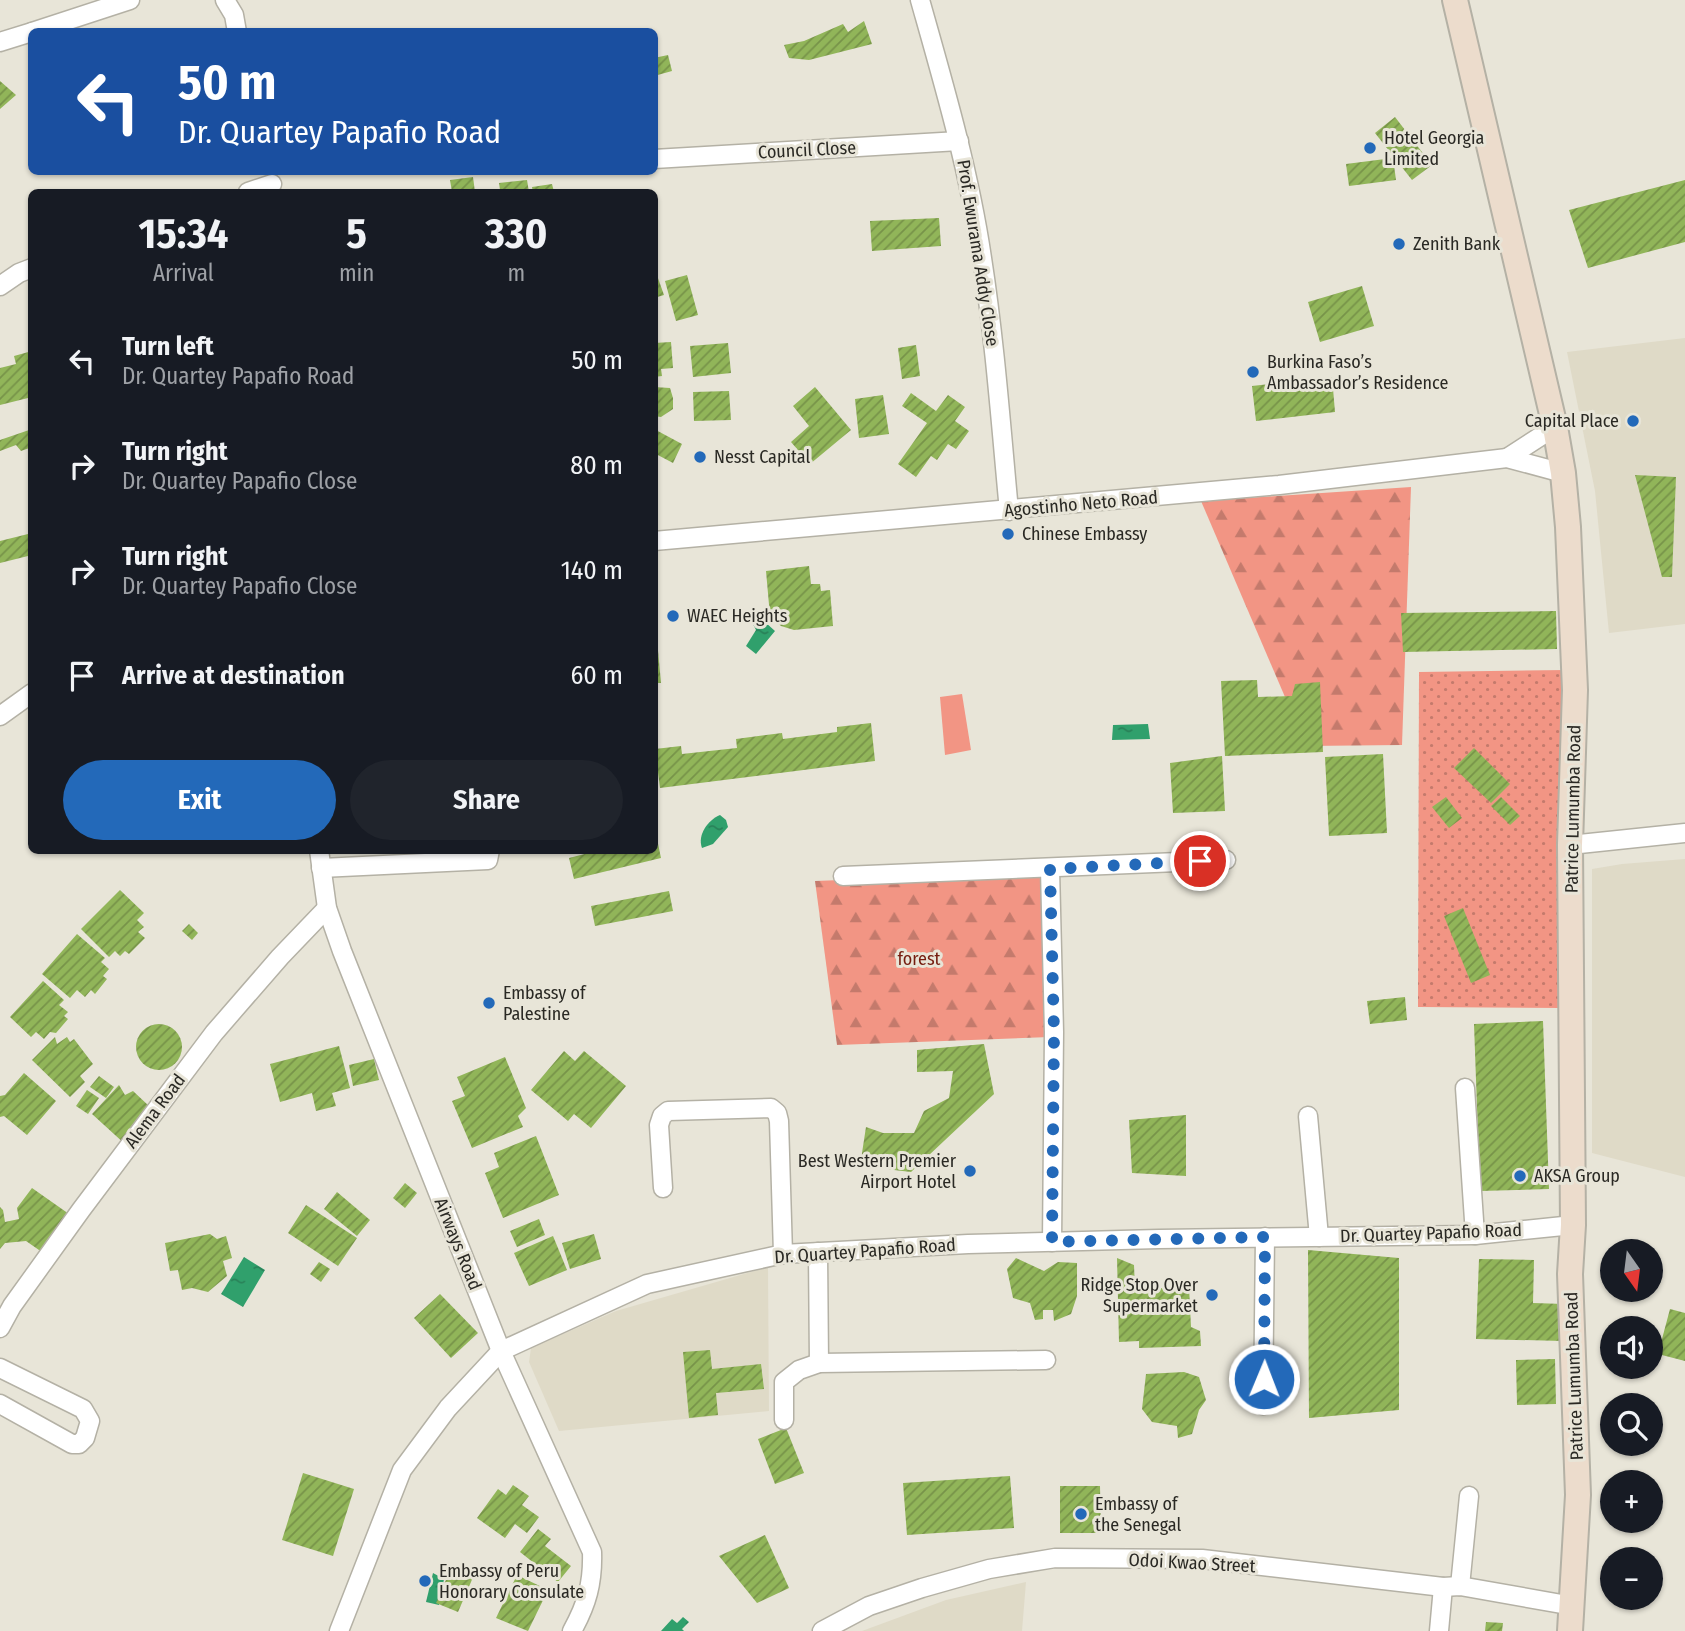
<!DOCTYPE html>
<html lang="en">
<head>
<meta charset="utf-8">
<style>
  body { margin:0; font-family:"Fira Sans Condensed",sans-serif; background:#20242c; color:#f1f3f6; height:100vh; display:flex; flex-direction:column; font-size:26px; white-space:nowrap }
  * { box-sizing:border-box; margin:0 }
  p { font-size:23px; color:#9ea1a6 }
  .icon { flex:none; width:38px; height:38px; fill:none; stroke:currentColor; stroke-width:2; stroke-linecap:round; stroke-linejoin:round }
  .map { position:relative; flex:1; overflow:hidden }
  .panel { position:absolute; left:28px; top:189px; width:630px; height:665px; display:flex; flex-direction:column; background:#171b24; border-radius:10px; box-shadow:0 2px 5px #0004 }
  .panel>* { flex:none }
  .top-card { position:absolute; left:28px; top:28px; width:630px; height:147px; border-radius:10px; box-shadow:0 2px 5px #0004; background:#1a4fa0; color:#fff; overflow:hidden }
  .needle { width:46px; rotate:166deg }
  .buttons { position:absolute; left:1600px; top:1239px; display:grid; gap:14px }
  .buttons a { display:grid; place-items:center; width:63px; height:63px; border-radius:50%; background:#171b24; box-shadow:0 2px 5px #0004; font-size:35px }
  .pin { position:absolute; display:grid; place-items:center; width:60px; height:60px; color:#fff; margin:-30px; border:4px solid #fff; border-radius:50%; box-shadow:0 2px 7px #0007 }
  .me { position:absolute; width:77px; margin:-38px; rotate:1deg; stroke-linejoin:round; filter:drop-shadow(0 0 5px #0008) }
  .turn { display:flex; align-items:center; gap:24px; height:147px; padding:0 35px; font-size:32px }
  .turn .icon { width:91px; height:91px; stroke-width:2.5 }
  .turn b { display:block; font-size:49px; line-height:60px }
  .eta { display:flex; justify-content:space-evenly; align-items:center; height:119px; text-align:center }
  .eta b { font-size:42px; font-weight:700; line-height:49px }
  .action { display:flex; gap:14px; margin-top:auto; padding:14px 35px }
  .action a { flex:1; height:80px; border-radius:42px; background:#2369b9; color:#fff; font-size:28px; font-weight:700; line-height:80px; text-align:center }
  .action a+a { background:#20242c; color:#f1f3f6 }
  ul { padding:0; list-style:none }
  li { display:flex; align-items:center; gap:21px; height:105px; padding:0 35px }
  li div { flex:1 }
  li b { display:block; font-size:26px }
  li em { font-style:normal }
  .map>svg:first-child { display:block }
  .built { fill:#dfdac7 }
  .grass { fill:url(#grass-dots) }
  .forest { fill:url(#forest-firs) }
  .pitch { fill:#f29584 }
  .water { fill:url(#water-ripples) }
  .building { fill:url(#building-hatch) }
  .lines { fill:none; stroke-linecap:round; stroke-linejoin:round }
  .street-casing { stroke:#b4b1a5; stroke-width:21 }
  .secondary-casing { stroke:#b4b1a5; stroke-width:28 }
  .street { stroke:#fff; stroke-width:18 }
  .secondary { stroke:#ecdccc; stroke-width:24 }
  .route { stroke:#2369b9; stroke-width:12; stroke-dasharray:0 21.6 }
  .poi-dot { fill:#2369b9; stroke:#e8e5d8; stroke-width:2.5 }
  .labels { text-anchor:middle; stroke-width:6; stroke-linejoin:round; paint-order:stroke }
  .poi-label { font-size:18px; fill:#2a2924; stroke:#e8e5d8; text-anchor:start }
  .street-label { font-size:18px; fill:#2a2924; stroke:#e8e5d8 }
  .park-label { font-size:18px; fill:#751c0f; stroke:#e8e5d8 }
</style>
</head>
<body>
<div class="map">
<svg width="1685" height="1631" viewBox="0 0 1685 1631">
  <defs>
    <pattern id="grass-dots" width="8" height="8" patternUnits="userSpaceOnUse" patternTransform="scale(1.75)"><rect width="8" height="8" fill="#f29584"/><path d="M2 2h.1M6 6h.1" fill="none" stroke="#c47a6c" stroke-width="1.8" stroke-linecap="round"/></pattern>
    <pattern id="forest-firs" width="22" height="20" patternUnits="userSpaceOnUse" patternTransform="scale(1.75)"><rect width="22" height="20" fill="#f29584"/><path d="M5 1l3.5 6h-7zM16 11l3.5 6h-7z" fill="#c47a6c"/></pattern>
    <pattern id="water-ripples" width="26" height="14" patternUnits="userSpaceOnUse" patternTransform="scale(1.75)"><rect width="26" height="14" fill="#30a06c"/><path d="M2 4q2-2 4 0t4 0M15 11q2-2 4 0t4 0" fill="none" stroke="#298259"/></pattern>
    <pattern id="building-hatch" width="6" height="6" patternUnits="userSpaceOnUse" patternTransform="scale(1.75)"><rect width="6" height="6" fill="#91b559"/><path d="M-1 1l2-2M0 6l6-6M5 7l2-2" fill="none" stroke="#779349"/></pattern>
  </defs>
  <rect width="100%" height="100%" fill="#e8e5d8"/>
  <g class="built">
    <polygon points="1685,338 1685,624 1609,633 1595,491 1567,352"/>
    <polygon points="1685,859 1685,1177 1592,1153 1592,869 1622,864"/>
    <polygon points="768,1267 769,1411 559,1431 529,1362 531,1348 616,1311"/>
    <polygon points="1026,1582 1022,1631 862,1631 946,1600"/>
  </g>
  <polygon class="grass" points="1567,670 1560,1008 1418,1007 1419,672"/>
  <g class="forest">
    <polygon points="1411,487 1402,745 1306,746 1201,501"/>
    <polygon points="1048,872 1050,1037 837,1045 815,881"/>
  </g>
  <polygon class="pitch" points="962,694 971,750 945,755 940,697"/>
  <g class="water">
    <polygon points="755,621 765,622 775,631 756,654 746,646 756,630 753,624"/>
    <polygon points="1148,724 1150,739 1112,740 1113,725"/>
    <path d="M720,815l6,5 2,7 -15,17 -11,4c-5,-13 6,-28 18,-33z"/>
    <polygon points="244,1257 265,1270 243,1307 221,1294"/>
    <polygon points="433,1573 444,1579 439,1605 426,1602"/>
    <polygon points="683,1617 689,1622 682,1629 684,1631 661,1631 672,1619 677,1623"/>
  </g>
  <g class="building">
    <polygon points="864,21 872,44 809,60 789,58 784,45 804,41 843,24 848,32"/>
    <polygon points="668,55 672,71 654,76 654,58"/>
    <polygon points="0,81 16,95 0,109"/>
    <polygon points="1395,117 1432,165 1412,180 1375,133"/>
    <polygon points="1393,158 1396,180 1349,186 1346,164"/>
    <polygon points="473,177 475,192 452,192 450,180"/>
    <polygon points="527,180 529,192 513,192 513,189 500,190 499,183"/>
    <polygon points="1685,180 1685,242 1588,268 1569,210"/>
    <polygon points="552,184 554,192 533,192 532,187"/>
    <polygon points="939,218 941,246 872,251 870,221"/>
    <polygon points="654,267 664,295 654,298"/>
    <polygon points="687,275 698,315 676,321 665,281"/>
    <polygon points="1362,286 1374,326 1320,342 1308,302"/>
    <polygon points="671,342 673,368 661,369 662,376 654,377 654,343"/>
    <polygon points="728,343 731,373 693,377 690,346"/>
    <polygon points="916,345 920,376 902,379 898,348"/>
    <polygon points="32,351 32,397 0,405 0,368 16,364 14,356"/>
    <polygon points="1332,377 1335,412 1256,421 1252,386"/>
    <polygon points="654,387 670,388 673,398 673,409 661,417 654,416"/>
    <polygon points="815,387 851,430 810,464 791,442 809,426 793,406"/>
    <polygon points="729,391 731,420 694,421 693,392"/>
    <polygon points="911,393 936,411 948,395 965,407 955,421 969,431 956,449 948,444 937,460 931,456 916,477 898,464 927,423 902,406"/>
    <polygon points="883,395 889,434 859,438 855,399"/>
    <polygon points="32,429 32,447 21,451 16,445 0,451 0,440"/>
    <polygon points="654,429 682,444 673,463 654,453"/>
    <polygon points="1635,475 1676,477 1672,577 1662,577"/>
    <polygon points="32,533 32,555 0,563 0,541"/>
    <polygon points="809,566 811,584 820,584 821,591 830,590 833,626 794,630 781,626 770,616 766,571"/>
    <polygon points="1556,611 1557,649 1403,652 1401,613"/>
    <polygon points="654,629 656,629 661,683 654,683"/>
    <polygon points="1257,680 1258,697 1292,696 1295,684 1320,682 1323,752 1225,756 1221,681"/>
    <polygon points="871,723 875,761 660,788 655,749 681,746 682,754 737,748 736,739 782,733 783,739 837,732 837,727"/>
    <polygon points="1474,748 1510,784 1491,803 1454,768"/>
    <polygon points="1383,754 1387,833 1329,836 1325,757"/>
    <polygon points="1222,756 1225,811 1173,813 1170,763"/>
    <polygon points="1446,797 1462,818 1449,828 1432,807"/>
    <polygon points="1501,797 1520,816 1510,825 1491,806"/>
    <polygon points="656,834 661,858 574,879 569,858 600,850 654,850"/>
    <polygon points="120,890 144,913 137,920 144,927 138,932 145,938 129,954 125,951 120,956 115,951 109,957 81,929"/>
    <polygon points="669,891 673,911 595,926 591,906"/>
    <polygon points="1463,908 1490,975 1471,983 1444,916"/>
    <polygon points="189,924 198,933 192,940 182,931"/>
    <polygon points="77,934 105,958 101,962 109,969 103,976 107,979 95,994 91,990 85,997 77,990 70,998 42,974"/>
    <polygon points="43,981 64,1000 59,1005 68,1012 64,1016 68,1019 56,1033 50,1032 44,1039 36,1032 31,1037 10,1017"/>
    <polygon points="1405,997 1407,1020 1370,1024 1367,1001"/>
    <polygon points="1543,1021 1549,1189 1480,1191 1474,1024"/>
    <circle cx="159" cy="1047" r="23"/>
    <polygon points="55,1037 57,1044 67,1037 70,1042 74,1039 93,1064 80,1076 85,1082 70,1097 32,1060"/>
    <polygon points="984,1044 994,1094 911,1172 860,1166 866,1127 883,1133 914,1133 924,1111 949,1098 953,1071 917,1072 917,1050"/>
    <polygon points="339,1046 350,1088 332,1093 336,1106 316,1111 312,1093 280,1102 270,1064"/>
    <polygon points="564,1051 575,1061 584,1051 626,1086 591,1128 574,1114 568,1121 531,1090"/>
    <polygon points="505,1057 526,1108 518,1116 523,1127 472,1148 452,1101 465,1096 457,1077"/>
    <polygon points="374,1059 379,1080 353,1086 349,1065"/>
    <polygon points="24,1073 56,1101 27,1135 4,1116 0,1117 0,1096 5,1095"/>
    <polygon points="99,1076 114,1087 106,1098 90,1087"/>
    <polygon points="119,1085 125,1095 133,1091 149,1106 143,1112 150,1118 126,1145 92,1114"/>
    <polygon points="87,1090 99,1098 88,1114 76,1106"/>
    <polygon points="1186,1115 1186,1176 1132,1173 1129,1120"/>
    <polygon points="536,1136 559,1195 503,1218 485,1173 499,1167 494,1153"/>
    <polygon points="405,1183 417,1193 405,1208 393,1198"/>
    <polygon points="32,1188 79,1221 52,1259 26,1241 5,1243 0,1249 0,1207 3,1210 5,1222 19,1219 17,1208"/>
    <polygon points="337,1192 370,1220 357,1236 324,1209"/>
    <polygon points="306,1205 357,1238 338,1266 288,1233"/>
    <polygon points="539,1219 545,1235 517,1247 510,1231"/>
    <polygon points="210,1234 217,1239 226,1236 232,1258 223,1261 227,1276 208,1292 192,1288 182,1290 178,1270 170,1271 165,1243"/>
    <polygon points="594,1234 601,1259 570,1269 562,1243"/>
    <polygon points="553,1236 567,1270 529,1286 514,1253"/>
    <polygon points="1308,1250 1399,1258 1399,1410 1309,1418"/>
    <polygon points="1016,1258 1044,1271 1058,1262 1077,1263 1077,1296 1071,1314 1054,1321 1053,1310 1043,1310 1043,1319 1035,1320 1030,1303 1013,1298 1007,1269"/>
    <polygon points="1117,1258 1134,1265 1135,1289 1189,1287 1191,1327 1200,1331 1201,1346 1139,1348 1139,1341 1119,1342"/>
    <polygon points="1479,1259 1534,1260 1533,1303 1564,1304 1563,1341 1476,1339"/>
    <polygon points="319,1262 330,1269 321,1282 310,1274"/>
    <polygon points="440,1294 478,1333 451,1358 414,1318"/>
    <polygon points="1670,1309 1685,1313 1685,1361 1658,1354"/>
    <polygon points="710,1350 712,1369 761,1364 764,1389 716,1393 718,1415 689,1418 683,1352"/>
    <polygon points="1555,1359 1556,1404 1517,1405 1516,1360"/>
    <polygon points="1184,1372 1199,1377 1206,1400 1199,1410 1192,1434 1178,1438 1177,1426 1152,1422 1142,1409 1146,1374"/>
    <polygon points="786,1428 804,1473 775,1484 758,1439"/>
    <polygon points="303,1473 354,1489 333,1556 282,1540"/>
    <polygon points="1010,1476 1014,1528 907,1535 903,1483"/>
    <polygon points="513,1485 529,1496 522,1505 539,1517 527,1533 515,1524 505,1538 477,1518 498,1489 506,1495"/>
    <polygon points="1060,1486 1100,1486 1101,1533 1060,1533"/>
    <polygon points="538,1529 551,1539 545,1546 571,1566 558,1582 520,1552"/>
    <polygon points="765,1535 789,1588 757,1603 719,1556"/>
    <polygon points="452,1566 474,1575 458,1612 436,1603"/>
    <polygon points="517,1575 548,1590 528,1631 496,1618"/>
    <polygon points="1486,1622 1503,1623 1502,1631 1485,1631"/>
  </g>
  <g class="lines">
    <defs>
      <g id="street">
        <polyline points="225,0 234,15 237,32"/>
        <path d="M920,0c24,85 49,170 62,258 13,84 19,168 27,253"/>
        <polyline points="32,32 130,0"/>
        <polyline points="0,42 32,32"/>
        <polyline points="654,159 959,141"/>
        <polyline points="248,192 272,184"/>
        <polyline points="0,286 19,273 32,268"/>
        <polyline points="1507,458 1555,427"/>
        <polyline points="654,541 1279,485 1507,458 1563,473"/>
        <polyline points="0,716 32,693"/>
        <polyline points="1570,845 1685,833"/>
        <path d="M319,850l8,58 15,43 159,400 91,201c1,31 -5,52 -20,79"/>
        <polyline points="321,868 488,860 490,850"/>
        <polyline points="1050,869 1054,1032 1052,1242"/>
        <polyline points="843,876 1226,860"/>
        <polyline points="1465,1088 1475,1235"/>
        <polyline points="1308,1116 1319,1237"/>
        <polyline points="663,1188 659,1125 662,1116 668,1111 771,1108 777,1113 779,1121 783,1254"/>
        <polyline points="818,1252 819,1363"/>
        <polyline points="0,1328 12,1306 81,1210 214,1033 280,957 327,908"/>
        <polyline points="0,1368 83,1409 90,1421 85,1438 79,1444 72,1444 0,1404"/>
        <polyline points="1263,1405 1265,1237"/>
        <polyline points="784,1420 784,1382 799,1370 819,1363 1046,1360"/>
        <polyline points="1460,1586 1469,1496"/>
        <polyline points="339,1631 402,1470 448,1408 501,1351 647,1284 783,1254 968,1244 1159,1239 1475,1235 1573,1225"/>
        <polyline points="822,1631 869,1606 922,1588 989,1569 1055,1558 1202,1559 1443,1587 1460,1586 1573,1606"/>
        <polyline points="1439,1631 1443,1587"/>
      </g>
      <polyline id="secondary" points="1455,0 1555,427 1563,473 1568,527 1575,690 1570,845 1573,1225 1570,1274 1578,1495 1570,1631"/>
    </defs>
    <use href="#street" class="street-casing"/>
    <use href="#secondary" class="secondary-casing"/>
    <use href="#street" class="street"/>
    <use href="#secondary" class="secondary"/>
  </g>
  <g class="lines">
    <polyline class="route" points="1200,861 1050,869 1054,1032 1052,1242 1265,1237 1264,1379"/>
  </g>
  <g class="poi-dot">
    <circle cx="1370" cy="148" r="7"/>
    <circle cx="1399" cy="244" r="7"/>
    <circle cx="1253" cy="372" r="7"/>
    <circle cx="1633" cy="421" r="7"/>
    <circle cx="700" cy="457" r="7"/>
    <circle cx="1008" cy="534" r="7"/>
    <circle cx="673" cy="616" r="7"/>
    <circle cx="489" cy="1003" r="7"/>
    <circle cx="970" cy="1171" r="7"/>
    <circle cx="1520" cy="1176" r="7"/>
    <circle cx="1212" cy="1295" r="7"/>
    <circle cx="1081" cy="1514" r="7"/>
    <circle cx="425" cy="1581" r="7"/>
  </g>
  <g class="labels">
    <g class="poi-label">
      <text x="1384" y="144">Hotel Georgia<tspan x="1384" dy="21">Limited</tspan></text>
      <text x="1413" y="250">Zenith Bank</text>
      <text x="1267" y="368">Burkina Faso’s<tspan x="1267" dy="21">Ambassador’s Residence</tspan></text>
      <text x="1619" y="427" text-anchor="end">Capital Place</text>
      <text x="714" y="463">Nesst Capital</text>
      <text x="1022" y="540">Chinese Embassy</text>
      <text x="687" y="622">WAEC Heights</text>
      <text x="503" y="999">Embassy of<tspan x="503" dy="21">Palestine</tspan></text>
      <text x="956" y="1167" text-anchor="end">Best Western Premier<tspan x="956" dy="21">Airport Hotel</tspan></text>
      <text x="1534" y="1182">AKSA Group</text>
      <text x="1198" y="1291" text-anchor="end">Ridge Stop Over<tspan x="1198" dy="21">Supermarket</tspan></text>
      <text x="1095" y="1510">Embassy of<tspan x="1095" dy="21">the Senegal</tspan></text>
      <text x="439" y="1577">Embassy of Peru<tspan x="439" dy="21">Honorary Consulate</tspan></text>
    </g>
    <g class="street-label">
      <text transform="translate(807 150) rotate(-3)" y="6">Council Close</text>
      <text transform="translate(978 253) rotate(81)" y="6">Prof. Ewurama Addy Close</text>
      <text transform="translate(1081 504) rotate(-5)" y="6">Agostinho Neto Road</text>
      <text transform="translate(1573 809) rotate(-89)" y="6">Patrice Lumumba Road</text>
      <text transform="translate(155 1111) rotate(-53)" y="6">Alema Road</text>
      <text transform="translate(1431 1233) rotate(-2)" y="6">Dr. Quartey Papafio Road</text>
      <text transform="translate(458 1244) rotate(68)" y="6">Airways Road</text>
      <text transform="translate(865 1251) rotate(-4)" y="6">Dr. Quartey Papafio Road</text>
      <text transform="translate(1574 1376) rotate(-92)" y="6">Patrice Lumumba Road</text>
      <text transform="translate(1192 1563) rotate(3)" y="6">Odoi Kwao Street</text>
    </g>
    <g class="park-label">
      <text x="919" y="965">forest</text>
    </g>
  </g>
</svg>
<div class="buttons">
<a><svg class="needle" viewBox="-14 -14 28 28"><path d="M0-13l5 13h-10z" fill="#e53935"/><path d="M0 13l5-13h-10z" fill="#9ea1a6"/></svg></a>
<a><svg class="icon" aria-label="sound" viewBox="0 0 24 24"><path d="M4 9h4l5-4v14l-5-4H4zM17 9q2 3 0 6"/></svg></a>
<a><svg class="icon" aria-label="search" viewBox="0 0 24 24"><circle cx="10" cy="10" r="6"/><path d="M15 15l6 6"/></svg></a>
<a>+</a>
<a>−</a>
</div>
<div class="pin" style="left:1200px;top:861px;background:#d93025"><svg class="icon" aria-label="arrive" viewBox="0 0 24 24"><path d="M6 21V4h12l-3 4 3 4H6"/></svg></div>
<svg class="me" style="left:1264px;top:1379px" viewBox="-20 -20 40 40"><circle r="17" fill="#2369b9" stroke="#fff" stroke-width="3"/><path d="M0-11L8 9 0 5-8 9z" fill="#fff"/></svg>
<div class="top-card">
<div class="turn"><svg class="icon" aria-label="left" viewBox="0 0 24 24"><path d="M17 20v-9H6M10 6l-5 5 5 5"/></svg><div><b>50 m</b>Dr. Quartey Papafio Road</div></div>
</div>
<section class="panel">
<div class="eta">
<div><b>15:34</b><p>Arrival</p></div>
<div><b>5</b><p>min</p></div>
<div><b>330</b><p>m</p></div>
</div>
<ul>
<li><svg class="icon" aria-label="left" viewBox="0 0 24 24"><path d="M17 20v-9H6M10 6l-5 5 5 5"/></svg><div><b>Turn left</b><p>Dr. Quartey Papafio Road</p></div><em>50 m</em></li>
<li><svg class="icon" aria-label="right" viewBox="0 0 24 24"><path d="M7 20v-9h11M14 6l5 5-5 5"/></svg><div><b>Turn right</b><p>Dr. Quartey Papafio Close</p></div><em>80 m</em></li>
<li><svg class="icon" aria-label="right" viewBox="0 0 24 24"><path d="M7 20v-9h11M14 6l5 5-5 5"/></svg><div><b>Turn right</b><p>Dr. Quartey Papafio Close</p></div><em>140 m</em></li>
<li><svg class="icon" aria-label="arrive" viewBox="0 0 24 24"><path d="M6 21V4h12l-3 4 3 4H6"/></svg><div><b>Arrive at destination</b></div><em>60 m</em></li>
</ul>
<div class="action"><a>Exit</a><a>Share</a></div>
</section>
</div>
</body>
</html>
